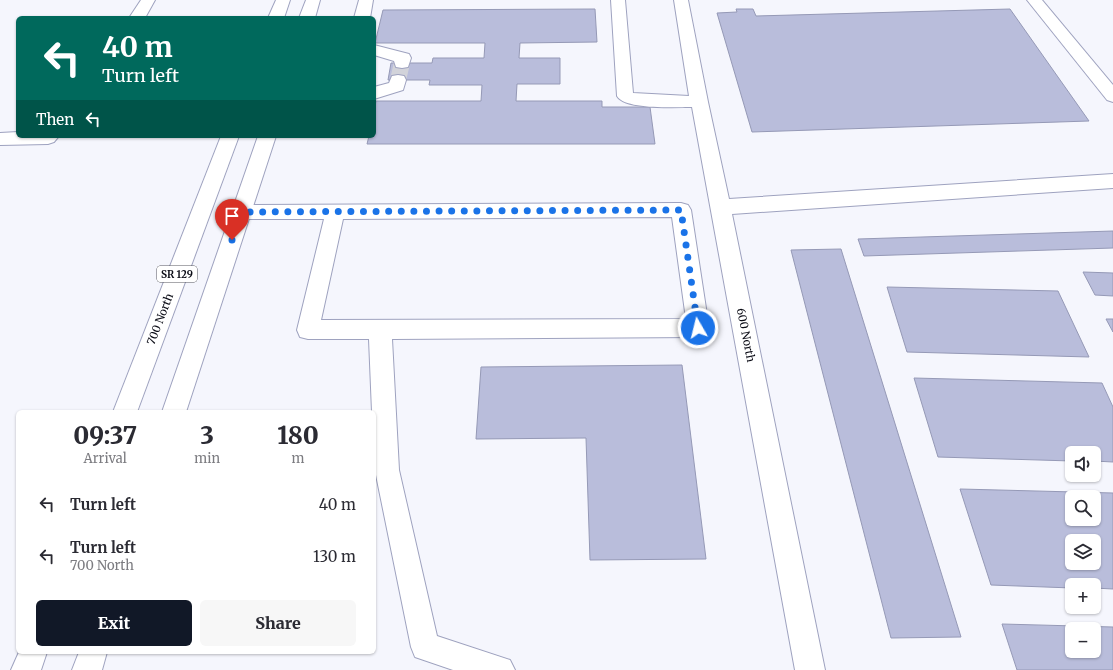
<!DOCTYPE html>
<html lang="en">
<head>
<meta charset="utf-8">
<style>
  body { margin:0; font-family:Merriweather,serif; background:#f7f7f7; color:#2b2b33; height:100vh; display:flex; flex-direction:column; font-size:15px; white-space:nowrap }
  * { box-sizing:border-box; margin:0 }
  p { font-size:13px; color:#7c7c81 }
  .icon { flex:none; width:22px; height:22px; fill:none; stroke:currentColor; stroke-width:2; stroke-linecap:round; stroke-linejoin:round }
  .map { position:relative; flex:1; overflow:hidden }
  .panel { position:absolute; left:16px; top:410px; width:360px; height:244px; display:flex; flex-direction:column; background:#fff; border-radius:6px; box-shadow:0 1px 3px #0004 }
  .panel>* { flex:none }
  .hud { position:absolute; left:16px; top:16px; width:360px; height:122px; border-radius:6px; box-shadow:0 1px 3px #0004; background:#00695c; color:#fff; overflow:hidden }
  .controls { position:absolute; left:1065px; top:446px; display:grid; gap:8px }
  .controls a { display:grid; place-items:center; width:36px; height:36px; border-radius:6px; background:#fff; box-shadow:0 1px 3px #0004; font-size:20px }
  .pin { position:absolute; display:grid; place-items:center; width:34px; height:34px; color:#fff; margin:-41px -17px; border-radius:50% 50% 50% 0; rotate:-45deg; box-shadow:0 0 4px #0007 }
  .pin .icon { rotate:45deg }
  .me { position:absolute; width:44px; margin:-22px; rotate:352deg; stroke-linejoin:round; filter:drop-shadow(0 0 3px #0008) }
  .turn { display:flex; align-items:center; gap:14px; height:84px; padding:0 20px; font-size:18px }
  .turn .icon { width:52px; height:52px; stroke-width:2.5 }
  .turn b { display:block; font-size:28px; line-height:34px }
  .then { display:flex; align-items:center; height:38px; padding:0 20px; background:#0003; gap:8px; font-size:15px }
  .eta { display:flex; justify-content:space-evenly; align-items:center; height:68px; text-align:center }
  .eta b { font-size:24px; font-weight:800; line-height:28px }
  .cta { display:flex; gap:8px; margin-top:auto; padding:8px 20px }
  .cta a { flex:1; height:46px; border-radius:6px; background:#111827; color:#fff; font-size:16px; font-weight:800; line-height:46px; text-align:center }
  .cta a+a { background:#f7f7f7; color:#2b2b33 }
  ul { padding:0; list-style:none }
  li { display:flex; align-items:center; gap:12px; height:52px; padding:0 20px }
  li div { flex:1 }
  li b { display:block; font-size:15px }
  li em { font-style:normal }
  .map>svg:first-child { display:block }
  .building { fill:#b9bddb; stroke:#9599b6; fill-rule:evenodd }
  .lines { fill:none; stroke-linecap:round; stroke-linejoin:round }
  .minor-tunnel { stroke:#d2d3da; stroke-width:16; stroke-dasharray:16 8; stroke-linecap:butt }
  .minor-casing { stroke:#9ea2bf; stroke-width:2 }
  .major-casing { stroke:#9ea2bf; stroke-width:2 }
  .minor { fill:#fff; fill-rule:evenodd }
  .major { fill:#fff; fill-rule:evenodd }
  .route { stroke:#1a73e8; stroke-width:7; stroke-dasharray:0 12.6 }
  .labels { text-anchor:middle; stroke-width:3.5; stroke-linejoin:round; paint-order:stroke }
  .shield { fill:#fff; stroke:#54555c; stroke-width:1 }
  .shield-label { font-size:10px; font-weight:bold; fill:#0b0c16 }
  .street-label { font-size:11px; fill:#0b0c16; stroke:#fff }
</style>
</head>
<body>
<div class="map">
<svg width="1113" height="670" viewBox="0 0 1113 670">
  <rect width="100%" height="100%" fill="#f5f6fd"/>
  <g class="building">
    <polygon points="595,9 597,42 520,43 519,58 560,58 560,84 517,84 516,101 602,101 602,107 650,107 655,144 367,144 369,136 374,136 374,112 376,101 481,101 482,85 429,85 430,80 388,80 391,63 432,63 433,58 484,58 485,43 375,43 383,10"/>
    <polygon points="736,9 753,9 756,16 1010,9 1089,121 752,132 717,13 737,12"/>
    <polygon points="1113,231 1113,248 864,256 858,239"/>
    <polygon points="841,249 961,637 891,638 791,250"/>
    <polygon points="1083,272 1113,273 1113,296 1095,295"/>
    <polygon points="887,287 1058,291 1089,357 907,352"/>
    <polygon points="1106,319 1113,319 1113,332"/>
    <polygon points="682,365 706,559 590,560 586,438 476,439 481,367"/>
    <polygon points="914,378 1102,383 1113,407 1113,462 1094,461 1094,453 1072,453 1072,461 938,457"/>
    <path d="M960,489l153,4v96l-19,-1v-3h-22v3l-81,-3zM1072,497h22v22h-22zM1072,541h22v22h-22z"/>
    <path d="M1002,624l111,3v43h-96zM1072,629h22v22h-22z"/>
  </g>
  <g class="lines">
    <polyline class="minor-tunnel" points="398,80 402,63"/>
    <defs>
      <g id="minor">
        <polygon points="141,0 155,0 145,18 129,18"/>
        <polygon points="359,0 373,0 370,18 354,18"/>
        <path d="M611,0h14l8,93 56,3 -15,-96h14l20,102 21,97 384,-25v14l-381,26 93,456h-30l-103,-563c-17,0 -67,3 -75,-11z"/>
        <polygon points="1027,0 1042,0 1113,85 1113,102 1107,100"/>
        <polygon points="374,45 409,54 411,58 408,67 402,68 396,67 394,61 374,55"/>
        <polygon points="398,75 404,76 406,80 403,90 374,99 374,87 389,83 392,76"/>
        <polygon points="18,132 18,136 59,136 54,142 48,144 0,145 0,133"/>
        <path d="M681,203l7,2 3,5 18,118 -3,7 -8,2 -306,2 7,131 38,166 73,24 5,10h-62l-38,-13 -4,-10 -36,-177 -1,-58h-2l-3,-73h-61l-8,-2 -3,-7 27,-111h-82l-7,-2 -3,-5 3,-5 7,-2zM672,217l14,102 -365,1 22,-101z"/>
      </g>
      <g id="major">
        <polygon points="276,0 290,0 284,18 268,18"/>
        <polygon points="306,0 320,0 315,18 299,18"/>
        <polygon points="221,136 239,136 137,412 113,412"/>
        <polygon points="258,136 276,136 186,412 162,412"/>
        <polygon points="19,652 47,652 41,670 11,670"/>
        <polygon points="79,652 107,652 102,670 72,670"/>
      </g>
    </defs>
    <use href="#minor" class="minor-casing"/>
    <use href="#major" class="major-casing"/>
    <use href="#minor" class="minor"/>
    <use href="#major" class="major"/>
  </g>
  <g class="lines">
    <polyline class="route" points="232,240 242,212 681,210 698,328"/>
  </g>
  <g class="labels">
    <rect class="shield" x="157" y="266" width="40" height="16" rx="3"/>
    <g class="shield-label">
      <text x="177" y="278">SR 129</text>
    </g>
    <g class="street-label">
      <text transform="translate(160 319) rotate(-69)" y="4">700 North</text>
      <text transform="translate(746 335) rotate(79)" y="4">600 North</text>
    </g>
  </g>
</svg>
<div class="controls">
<a><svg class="icon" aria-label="sound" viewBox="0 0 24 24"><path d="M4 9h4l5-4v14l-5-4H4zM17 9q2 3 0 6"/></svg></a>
<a><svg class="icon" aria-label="search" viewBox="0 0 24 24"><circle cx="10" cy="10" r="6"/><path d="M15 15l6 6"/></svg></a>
<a><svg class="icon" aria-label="layers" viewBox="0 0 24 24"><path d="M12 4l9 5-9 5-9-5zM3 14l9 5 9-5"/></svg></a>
<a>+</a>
<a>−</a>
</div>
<div class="pin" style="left:232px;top:240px;background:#d93025"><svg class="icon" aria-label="arrive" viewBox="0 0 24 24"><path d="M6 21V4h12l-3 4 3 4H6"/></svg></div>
<svg class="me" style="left:698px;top:328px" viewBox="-20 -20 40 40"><circle r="17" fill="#1a73e8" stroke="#fff" stroke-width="3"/><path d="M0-11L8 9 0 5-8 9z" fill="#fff"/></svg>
<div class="hud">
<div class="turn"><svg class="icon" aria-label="left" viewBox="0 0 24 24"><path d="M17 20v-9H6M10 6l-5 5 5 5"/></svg><div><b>40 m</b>Turn left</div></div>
<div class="then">Then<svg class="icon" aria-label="left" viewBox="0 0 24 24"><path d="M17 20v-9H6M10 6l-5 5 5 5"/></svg></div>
</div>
<section class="panel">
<div class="eta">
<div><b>09:37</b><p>Arrival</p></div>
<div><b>3</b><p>min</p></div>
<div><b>180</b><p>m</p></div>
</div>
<ul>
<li><svg class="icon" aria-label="left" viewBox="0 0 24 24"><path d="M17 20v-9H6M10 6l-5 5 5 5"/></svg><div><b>Turn left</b></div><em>40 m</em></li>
<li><svg class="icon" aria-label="left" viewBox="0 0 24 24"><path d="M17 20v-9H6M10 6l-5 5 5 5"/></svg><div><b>Turn left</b><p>700 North</p></div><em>130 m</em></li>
</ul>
<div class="cta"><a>Exit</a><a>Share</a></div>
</section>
</div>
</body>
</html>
